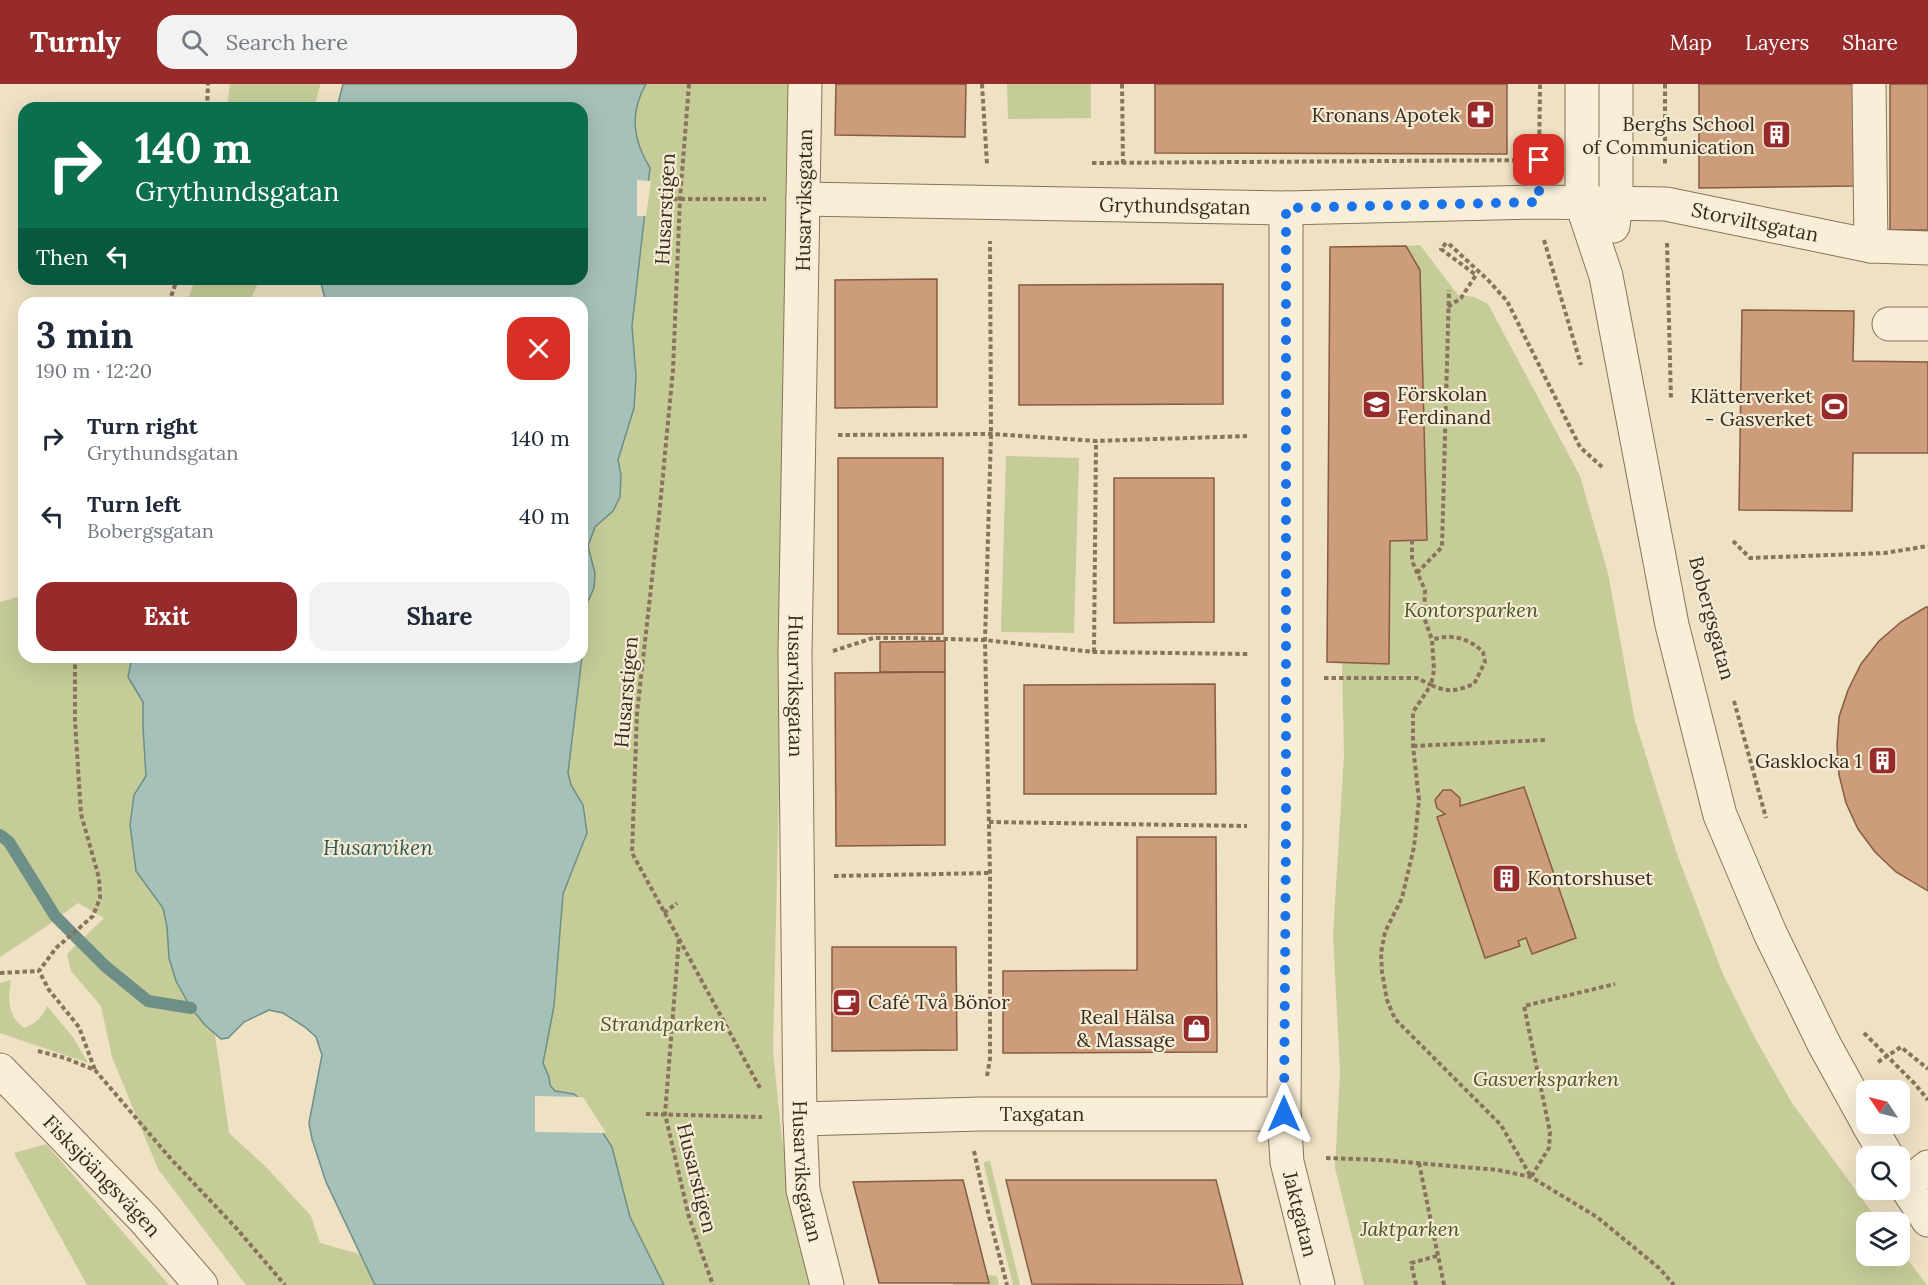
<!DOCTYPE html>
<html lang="en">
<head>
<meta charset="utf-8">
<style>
  body { margin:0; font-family:Lora,serif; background:#f2f2f3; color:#1f2937; height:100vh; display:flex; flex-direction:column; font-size:22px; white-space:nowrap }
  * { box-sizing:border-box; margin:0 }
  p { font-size:20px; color:#747a83 }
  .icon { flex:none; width:33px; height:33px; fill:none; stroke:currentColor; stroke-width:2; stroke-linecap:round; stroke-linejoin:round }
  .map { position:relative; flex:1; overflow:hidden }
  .details { position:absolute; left:18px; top:213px; width:570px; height:366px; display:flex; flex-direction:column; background:#fff; border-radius:18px; box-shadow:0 6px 24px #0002 }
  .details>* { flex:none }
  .guide { position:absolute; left:18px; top:18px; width:570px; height:183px; border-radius:18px; box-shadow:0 6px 24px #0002; background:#0b6e4f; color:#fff; overflow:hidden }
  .needle { width:39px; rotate:305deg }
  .buttons { position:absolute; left:1856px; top:996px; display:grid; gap:12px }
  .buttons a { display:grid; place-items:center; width:54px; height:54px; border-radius:12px; background:#fff; box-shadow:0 6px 24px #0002; font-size:30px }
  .pin { position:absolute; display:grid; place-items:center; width:51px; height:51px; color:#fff; margin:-26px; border-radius:12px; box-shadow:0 3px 9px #0006 }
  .me { position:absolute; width:66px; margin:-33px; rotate:0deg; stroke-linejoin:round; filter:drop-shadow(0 0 4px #0008) }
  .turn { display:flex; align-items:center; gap:21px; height:126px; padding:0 18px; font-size:27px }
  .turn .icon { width:78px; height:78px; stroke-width:2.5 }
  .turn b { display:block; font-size:42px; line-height:51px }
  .then { display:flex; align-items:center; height:57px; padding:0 18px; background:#0003; gap:12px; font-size:22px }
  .round { display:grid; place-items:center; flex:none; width:63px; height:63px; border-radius:18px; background:#f2f2f3 }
  .overview { display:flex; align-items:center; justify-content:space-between; height:102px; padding:0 18px }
  h1 { font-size:36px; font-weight:700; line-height:45px }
  .primary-button { display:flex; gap:12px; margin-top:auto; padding:12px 18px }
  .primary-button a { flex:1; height:69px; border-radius:18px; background:#972b2c; color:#fff; font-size:24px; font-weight:700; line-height:69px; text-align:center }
  .primary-button a+a { background:#f2f2f3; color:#1f2937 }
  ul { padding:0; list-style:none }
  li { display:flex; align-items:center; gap:18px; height:78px; padding:0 18px }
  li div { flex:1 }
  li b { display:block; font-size:22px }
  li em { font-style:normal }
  header { display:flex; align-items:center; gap:36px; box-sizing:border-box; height:84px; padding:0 30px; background:#972b2c; color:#fff }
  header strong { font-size:28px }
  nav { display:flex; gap:33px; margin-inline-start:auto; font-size:21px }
  .search { width:420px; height:54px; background:#f2f2f3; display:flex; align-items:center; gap:15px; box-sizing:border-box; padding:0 21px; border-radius:18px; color:#747a83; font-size:22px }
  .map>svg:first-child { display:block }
  .green { fill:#c6cc98 }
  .water { fill:#a6c1b9; stroke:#6d8f87; stroke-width:1.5 }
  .pier { fill:#eee1c4 }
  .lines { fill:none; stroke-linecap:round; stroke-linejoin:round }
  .stream { stroke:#6d8f87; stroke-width:12 }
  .building { fill:#cc9c7b; stroke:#885c41; stroke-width:1.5 }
  .minor-casing { stroke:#89735b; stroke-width:35 }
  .path { stroke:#89735b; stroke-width:4; stroke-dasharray:4.5 3; stroke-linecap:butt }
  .minor { stroke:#f9efd8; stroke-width:33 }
  .route { stroke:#1a73e8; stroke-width:10; stroke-dasharray:0 18 }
  .labels { text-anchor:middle; stroke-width:4.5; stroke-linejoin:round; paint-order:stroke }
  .poi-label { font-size:20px; fill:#392b1f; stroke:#f5ebd4; text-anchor:end }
  .street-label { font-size:20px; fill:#392b1f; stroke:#f5ebd4 }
  .park-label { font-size:20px; font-style:italic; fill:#495525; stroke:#f5ebd4 }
  .water-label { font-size:21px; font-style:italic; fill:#2e5855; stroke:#f5ebd4 }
</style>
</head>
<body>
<header>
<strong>Turnly</strong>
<div class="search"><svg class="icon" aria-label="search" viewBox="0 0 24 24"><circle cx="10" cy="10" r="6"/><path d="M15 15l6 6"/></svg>Search here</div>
<nav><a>Map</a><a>Layers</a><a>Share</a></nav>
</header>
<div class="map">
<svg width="1928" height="1201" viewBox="0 0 1928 1201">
  <rect width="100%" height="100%" fill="#eee1c4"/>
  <g class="green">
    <polygon points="230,0 320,0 320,2 314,24 227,24"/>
    <path d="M646,0h149l-22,967 9,88 33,146h-151l-34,-68 -18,-70 -38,-53 -19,-3 -5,-7 -1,-7 -6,-14 11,-57 9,-112 18,-44 2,-45 -12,-20 -3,-12 17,-136 -2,-25 11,-24 1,-15 -7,-27 7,-19 18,-16 8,-36 -3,-15 16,-52 2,-32 -4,-50 18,-158c-17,-28 -21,-54 -4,-84z"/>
    <polygon points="1007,0 1091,0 1091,34 1008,35"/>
    <polygon points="1420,161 1458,211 1474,213 1488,220 1580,392 1608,489 1635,637 1677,770 1723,890 1755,954 1792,1019 1879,1138 1866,1138 1866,1172 1899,1172 1899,1164 1927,1201 1364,1201 1335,1084 1340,988 1333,851 1344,671 1342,578 1389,580 1390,457 1427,456 1420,186 1406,162"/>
    <polygon points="195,195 260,195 249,219 187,219"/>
    <polygon points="1006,372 1079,374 1074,549 1001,548"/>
    <polygon points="24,511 24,573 357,573 191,924 215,951 229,1049 267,1084 311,1132 320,1159 359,1170 375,1201 246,1201 158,1085 112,973 101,922 71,887 67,870 104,834 78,819 44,844 0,873 0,518"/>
    <path d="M11,896c-3,19 -4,36 13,48 11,-4 18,-10 23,-22l26,31 15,26 -88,-30v-50z"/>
    <polygon points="46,1060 169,1201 87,1201 14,1069"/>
    <polygon points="990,1077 1020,1201 1013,1201 984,1081 984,1078"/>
    <polygon points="987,1191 997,1192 999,1201 953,1201 953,1199 988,1199"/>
  </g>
  <g class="water">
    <path d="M343,0h303c-17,30 -13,56 4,84l-18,158 4,50 -2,32 -16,52 3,15 -1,22 -7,14 -18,16 -7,19 7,27 -1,15 -11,24 2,25 -3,19v-353h-256l-6,-24h262v-171h-245z"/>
    <polygon points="132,573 582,573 568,689 571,701 583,721 587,749 563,810 554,922 543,979 549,993 550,1001 555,1007 574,1010 582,1016 612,1063 630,1133 664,1201 375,1201 326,1098 312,1055 309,1039 322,971 316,953 305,943 283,929 269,926 244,938 228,954 221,955 205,941 191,924 176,897 169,874 167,843 163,824 136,787 130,741 134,711 146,692 143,643 143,618 128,593"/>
  </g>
  <g class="pier">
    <polygon points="637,96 651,97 646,132 637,132"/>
    <polygon points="535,1012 583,1013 606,1049 535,1048"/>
  </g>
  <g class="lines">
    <polyline class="stream" points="0,751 9,758 55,832 105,882 148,917 191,924"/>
  </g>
  <g class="building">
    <polygon points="836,0 966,0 965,53 835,51"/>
    <polygon points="1155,0 1507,0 1507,70 1155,69"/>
    <polygon points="1699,0 1853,0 1854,102 1699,104"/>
    <rect x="1890" y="0" width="38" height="146"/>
    <polygon points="1406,162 1420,186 1427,456 1390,457 1389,580 1327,578 1330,163"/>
    <polygon points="937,195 937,323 835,324 835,196"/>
    <polygon points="1223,200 1223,320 1019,321 1019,201"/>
    <polygon points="1742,226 1854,227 1853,277 1928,278 1928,369 1853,369 1852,427 1739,426"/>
    <rect x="838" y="374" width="105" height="176"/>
    <polygon points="1114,394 1214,394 1214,538 1114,539"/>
    <polygon points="1926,523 1928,523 1928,807 1896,788 1875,768 1858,745 1846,719 1839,691 1837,662 1839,633 1848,606 1861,580 1879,557 1901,538"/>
    <polygon points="945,557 945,588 880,588 880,558"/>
    <polygon points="945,588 945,761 836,762 835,589"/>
    <polygon points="1215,600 1216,710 1024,710 1024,601"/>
    <polygon points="1524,703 1576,854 1532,870 1526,854 1518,857 1520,862 1485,874 1437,733 1445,730 1437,724 1435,716 1443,706 1451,706 1460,714 1460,722"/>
    <polygon points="1137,753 1216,753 1217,968 1003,969 1003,887 1137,886"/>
    <polygon points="832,863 956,863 957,966 832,967"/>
    <polygon points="963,1096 989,1199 879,1199 853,1098"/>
    <polygon points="1006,1096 1216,1096 1243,1201 1032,1200"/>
  </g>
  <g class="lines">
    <defs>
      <g id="minor">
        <path id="s1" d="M805,0l-10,570 5,465 3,71 24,95"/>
        <polyline points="1582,0 1582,120 1606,192 1672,541 1720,731 1770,849 1824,960 1866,1036"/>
        <polyline points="1869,0 1871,162"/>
        <path id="s2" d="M803,115l483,9 253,-6 127,2 205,42 57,2"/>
        <path id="s3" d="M1286,124v621l-2,285 3,48 31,123"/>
        <polyline points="1613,142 1616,120 1616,0"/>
        <polyline points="1889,240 1928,240"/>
        <path id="s4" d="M0,986l144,149 57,66"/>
        <path id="s5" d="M800,1035l181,-5h303"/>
        <polyline points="1868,1040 1887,1072"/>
        <polyline points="1899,1092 1928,1136"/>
        <polyline points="1905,1102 1928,1083"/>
      </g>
    </defs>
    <use href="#minor" class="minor-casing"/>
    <g class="path">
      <polyline points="689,0 680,115 673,286 659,432 637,629 632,769 679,855 665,1030 689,1133 713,1201"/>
      <polyline points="982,0 987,80"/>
      <polyline points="1122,0 1123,81"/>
      <polyline points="1665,0 1665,82"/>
      <polyline points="207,24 208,0"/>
      <polyline points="1092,79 1535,76"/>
      <polyline points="1539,80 1540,0"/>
      <polyline points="673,115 766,115"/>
      <polyline points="1544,156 1581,281"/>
      <polyline points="1446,159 1441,165 1476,191 1461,214 1448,223"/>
      <polyline points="1667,159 1671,316"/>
      <polyline points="1449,160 1488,196 1507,217 1580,363 1602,383"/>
      <polyline points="169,219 177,195"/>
      <polyline points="838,351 991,350 1096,357 1247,352"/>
      <path d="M1412,456v21l13,29 -1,27 8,23 2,30 -3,15c18,8 25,6 43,-1l11,-22 -2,-10c-14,-14 -33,-19 -51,-12"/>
      <polyline points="1733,457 1750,474 1885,469 1928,462"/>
      <polyline points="1417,489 1442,463 1449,206"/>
      <polyline points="833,567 873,554 909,554 985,556 1094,568 1249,570"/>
      <polyline points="1094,568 1096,357"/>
      <polyline points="75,573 75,637 81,730 99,794 100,814 93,832 56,864 39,887 49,906 79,943 95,986"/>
      <polyline points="1324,594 1417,594 1431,601 1413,628 1413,662 1419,716 1414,763 1402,814 1385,848 1381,869 1382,888 1387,916 1395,935 1501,1041 1531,1093 1549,1064 1550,1048 1524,922 1615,900"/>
      <polyline points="1734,617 1766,734"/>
      <polyline points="1413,662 1545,656"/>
      <polyline points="989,738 1247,742"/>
      <polyline points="834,792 990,789"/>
      <polyline points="664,829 677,819"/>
      <polyline points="679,855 760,1004"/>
      <polyline points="0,889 39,887"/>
      <polyline points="1864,949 1914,999 1928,1016"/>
      <polyline points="38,967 65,974 95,986 171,1075 237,1145 285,1201"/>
      <polyline points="1878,978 1901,963 1928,985"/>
      <polyline points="987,992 990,975 990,789 985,556 991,350 990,157"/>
      <polyline points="646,1030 762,1033"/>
      <polyline points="974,1067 983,1109 1007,1201"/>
      <polyline points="1326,1074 1381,1076 1498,1086 1531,1093 1597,1133 1659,1184 1674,1201"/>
      <polyline points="1419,1079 1444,1201"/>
      <polyline points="1416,1201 1411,1179 1437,1172"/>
    </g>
    <use href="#minor" class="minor"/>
  </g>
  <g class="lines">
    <polyline class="route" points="1284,1030 1286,746 1286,124 1539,118 1539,76"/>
  </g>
  <defs>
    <symbol id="pharmacy-square" viewBox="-11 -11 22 22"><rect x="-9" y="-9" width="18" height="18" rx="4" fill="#972b2c" stroke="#f5ebd4"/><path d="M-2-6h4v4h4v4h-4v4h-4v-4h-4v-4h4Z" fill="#fff"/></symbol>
    <symbol id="building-square" viewBox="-11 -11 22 22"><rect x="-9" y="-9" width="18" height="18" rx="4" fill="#972b2c" stroke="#f5ebd4"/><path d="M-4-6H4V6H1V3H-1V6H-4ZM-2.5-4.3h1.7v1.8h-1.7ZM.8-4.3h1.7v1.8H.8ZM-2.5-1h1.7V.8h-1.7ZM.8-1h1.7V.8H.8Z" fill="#fff"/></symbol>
    <symbol id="school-square" viewBox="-11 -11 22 22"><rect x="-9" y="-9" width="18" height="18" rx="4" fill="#972b2c" stroke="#f5ebd4"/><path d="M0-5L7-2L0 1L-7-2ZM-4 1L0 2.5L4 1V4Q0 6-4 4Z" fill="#fff"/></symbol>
    <symbol id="stadium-square" viewBox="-11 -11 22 22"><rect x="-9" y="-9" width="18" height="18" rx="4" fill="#972b2c" stroke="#f5ebd4"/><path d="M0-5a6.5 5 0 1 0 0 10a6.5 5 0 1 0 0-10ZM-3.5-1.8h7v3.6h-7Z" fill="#fff"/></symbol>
    <symbol id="cafe-square" viewBox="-11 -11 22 22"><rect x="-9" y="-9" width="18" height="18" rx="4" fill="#972b2c" stroke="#f5ebd4"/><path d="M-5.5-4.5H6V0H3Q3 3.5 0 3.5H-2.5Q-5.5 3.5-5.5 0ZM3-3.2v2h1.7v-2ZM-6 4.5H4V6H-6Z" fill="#fff"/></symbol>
    <symbol id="shop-square" viewBox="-11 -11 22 22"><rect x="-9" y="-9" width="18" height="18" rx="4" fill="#972b2c" stroke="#f5ebd4"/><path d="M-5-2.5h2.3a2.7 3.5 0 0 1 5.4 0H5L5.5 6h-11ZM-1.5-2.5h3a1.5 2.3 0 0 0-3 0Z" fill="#fff"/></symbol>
  </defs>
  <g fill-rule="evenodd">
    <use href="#pharmacy-square" x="1464" y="14" width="33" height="33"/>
    <use href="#building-square" x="1760" y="34" width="33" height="33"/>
    <use href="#school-square" x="1360" y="304" width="33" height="33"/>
    <use href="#stadium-square" x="1818" y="306" width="33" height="33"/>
    <use href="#building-square" x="1866" y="660" width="33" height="33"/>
    <use href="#building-square" x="1490" y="778" width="33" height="33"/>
    <use href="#cafe-square" x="830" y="902" width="33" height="33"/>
    <use href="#shop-square" x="1180" y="928" width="33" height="33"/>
  </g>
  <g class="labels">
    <g class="poi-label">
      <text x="1460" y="38">Kronans Apotek</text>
      <text x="1755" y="47">Berghs School<tspan x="1755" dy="23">of Communication</tspan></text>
      <text x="1397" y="317" text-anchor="start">Förskolan<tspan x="1397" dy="23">Ferdinand</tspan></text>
      <text x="1813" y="319">Klätterverket<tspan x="1813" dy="23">- Gasverket</tspan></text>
      <text x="1862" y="684">Gasklocka 1</text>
      <text x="1527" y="801" text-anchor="start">Kontorshuset</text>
      <text x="868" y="925" text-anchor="start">Café Två Bönor</text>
      <text x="1175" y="940">Real Hälsa<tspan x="1175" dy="23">&amp; Massage</tspan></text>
    </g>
    <g class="street-label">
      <text transform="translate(804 116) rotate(-89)" y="7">Husarviksgatan</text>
      <text dy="7" stroke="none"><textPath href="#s2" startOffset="372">Grythundsgatan</textPath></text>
      <text transform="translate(665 125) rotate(-87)" y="7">Husarstigen</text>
      <text dy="7" stroke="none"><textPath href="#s2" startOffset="954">Storviltsgatan</textPath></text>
      <text transform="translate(1712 534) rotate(75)" y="7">Bobergsgatan</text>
      <text dy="7" stroke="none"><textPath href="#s1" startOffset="602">Husarviksgatan</textPath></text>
      <text transform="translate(626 608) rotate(-85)" y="7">Husarstigen</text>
      <text dy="7" stroke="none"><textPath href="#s5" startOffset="242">Taxgatan</textPath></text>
      <text dy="7" stroke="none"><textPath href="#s1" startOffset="1088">Husarviksgatan</textPath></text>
      <text dy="7" stroke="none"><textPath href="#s4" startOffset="147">Fisksjöängsvägen</textPath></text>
      <text transform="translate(697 1094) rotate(76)" y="7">Husarstigen</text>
      <text dy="7" stroke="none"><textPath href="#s3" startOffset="1008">Jaktgatan</textPath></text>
    </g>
    <g class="park-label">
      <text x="1471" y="533">Kontorsparken</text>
      <text x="663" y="947">Strandparken</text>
      <text x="1546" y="1002">Gasverksparken</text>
      <text x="1410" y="1152">Jaktparken</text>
    </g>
    <g class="water-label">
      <text x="378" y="771">Husarviken</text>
    </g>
  </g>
</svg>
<div class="buttons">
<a><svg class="needle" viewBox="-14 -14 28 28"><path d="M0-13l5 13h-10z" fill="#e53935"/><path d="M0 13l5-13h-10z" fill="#747a83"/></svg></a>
<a><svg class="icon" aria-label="search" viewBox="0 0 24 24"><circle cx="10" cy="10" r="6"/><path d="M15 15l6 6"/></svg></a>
<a><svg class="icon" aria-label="layers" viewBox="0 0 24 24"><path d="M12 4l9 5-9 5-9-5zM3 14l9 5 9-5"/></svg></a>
</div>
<div class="pin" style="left:1539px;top:76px;background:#d93025"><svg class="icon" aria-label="arrive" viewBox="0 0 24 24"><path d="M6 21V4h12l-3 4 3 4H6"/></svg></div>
<svg class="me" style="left:1284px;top:1030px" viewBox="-20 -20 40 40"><path d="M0-17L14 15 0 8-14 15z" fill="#1a73e8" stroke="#fff" stroke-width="4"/></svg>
<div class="guide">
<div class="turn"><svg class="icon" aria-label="right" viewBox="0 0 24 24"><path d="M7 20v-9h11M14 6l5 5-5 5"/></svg><div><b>140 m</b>Grythundsgatan</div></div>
<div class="then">Then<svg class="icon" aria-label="left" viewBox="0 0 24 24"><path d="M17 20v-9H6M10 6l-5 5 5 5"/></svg></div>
</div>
<section class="details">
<div class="overview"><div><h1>3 min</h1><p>190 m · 12:20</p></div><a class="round" style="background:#d93025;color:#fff"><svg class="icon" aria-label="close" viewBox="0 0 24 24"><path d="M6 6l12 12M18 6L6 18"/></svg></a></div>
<ul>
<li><svg class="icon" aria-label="right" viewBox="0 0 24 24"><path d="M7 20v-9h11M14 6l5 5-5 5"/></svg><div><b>Turn right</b><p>Grythundsgatan</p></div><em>140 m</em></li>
<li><svg class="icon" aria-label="left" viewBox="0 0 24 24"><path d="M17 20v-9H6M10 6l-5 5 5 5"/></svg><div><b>Turn left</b><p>Bobergsgatan</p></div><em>40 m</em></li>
</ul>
<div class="primary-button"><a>Exit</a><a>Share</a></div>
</section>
</div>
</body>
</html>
